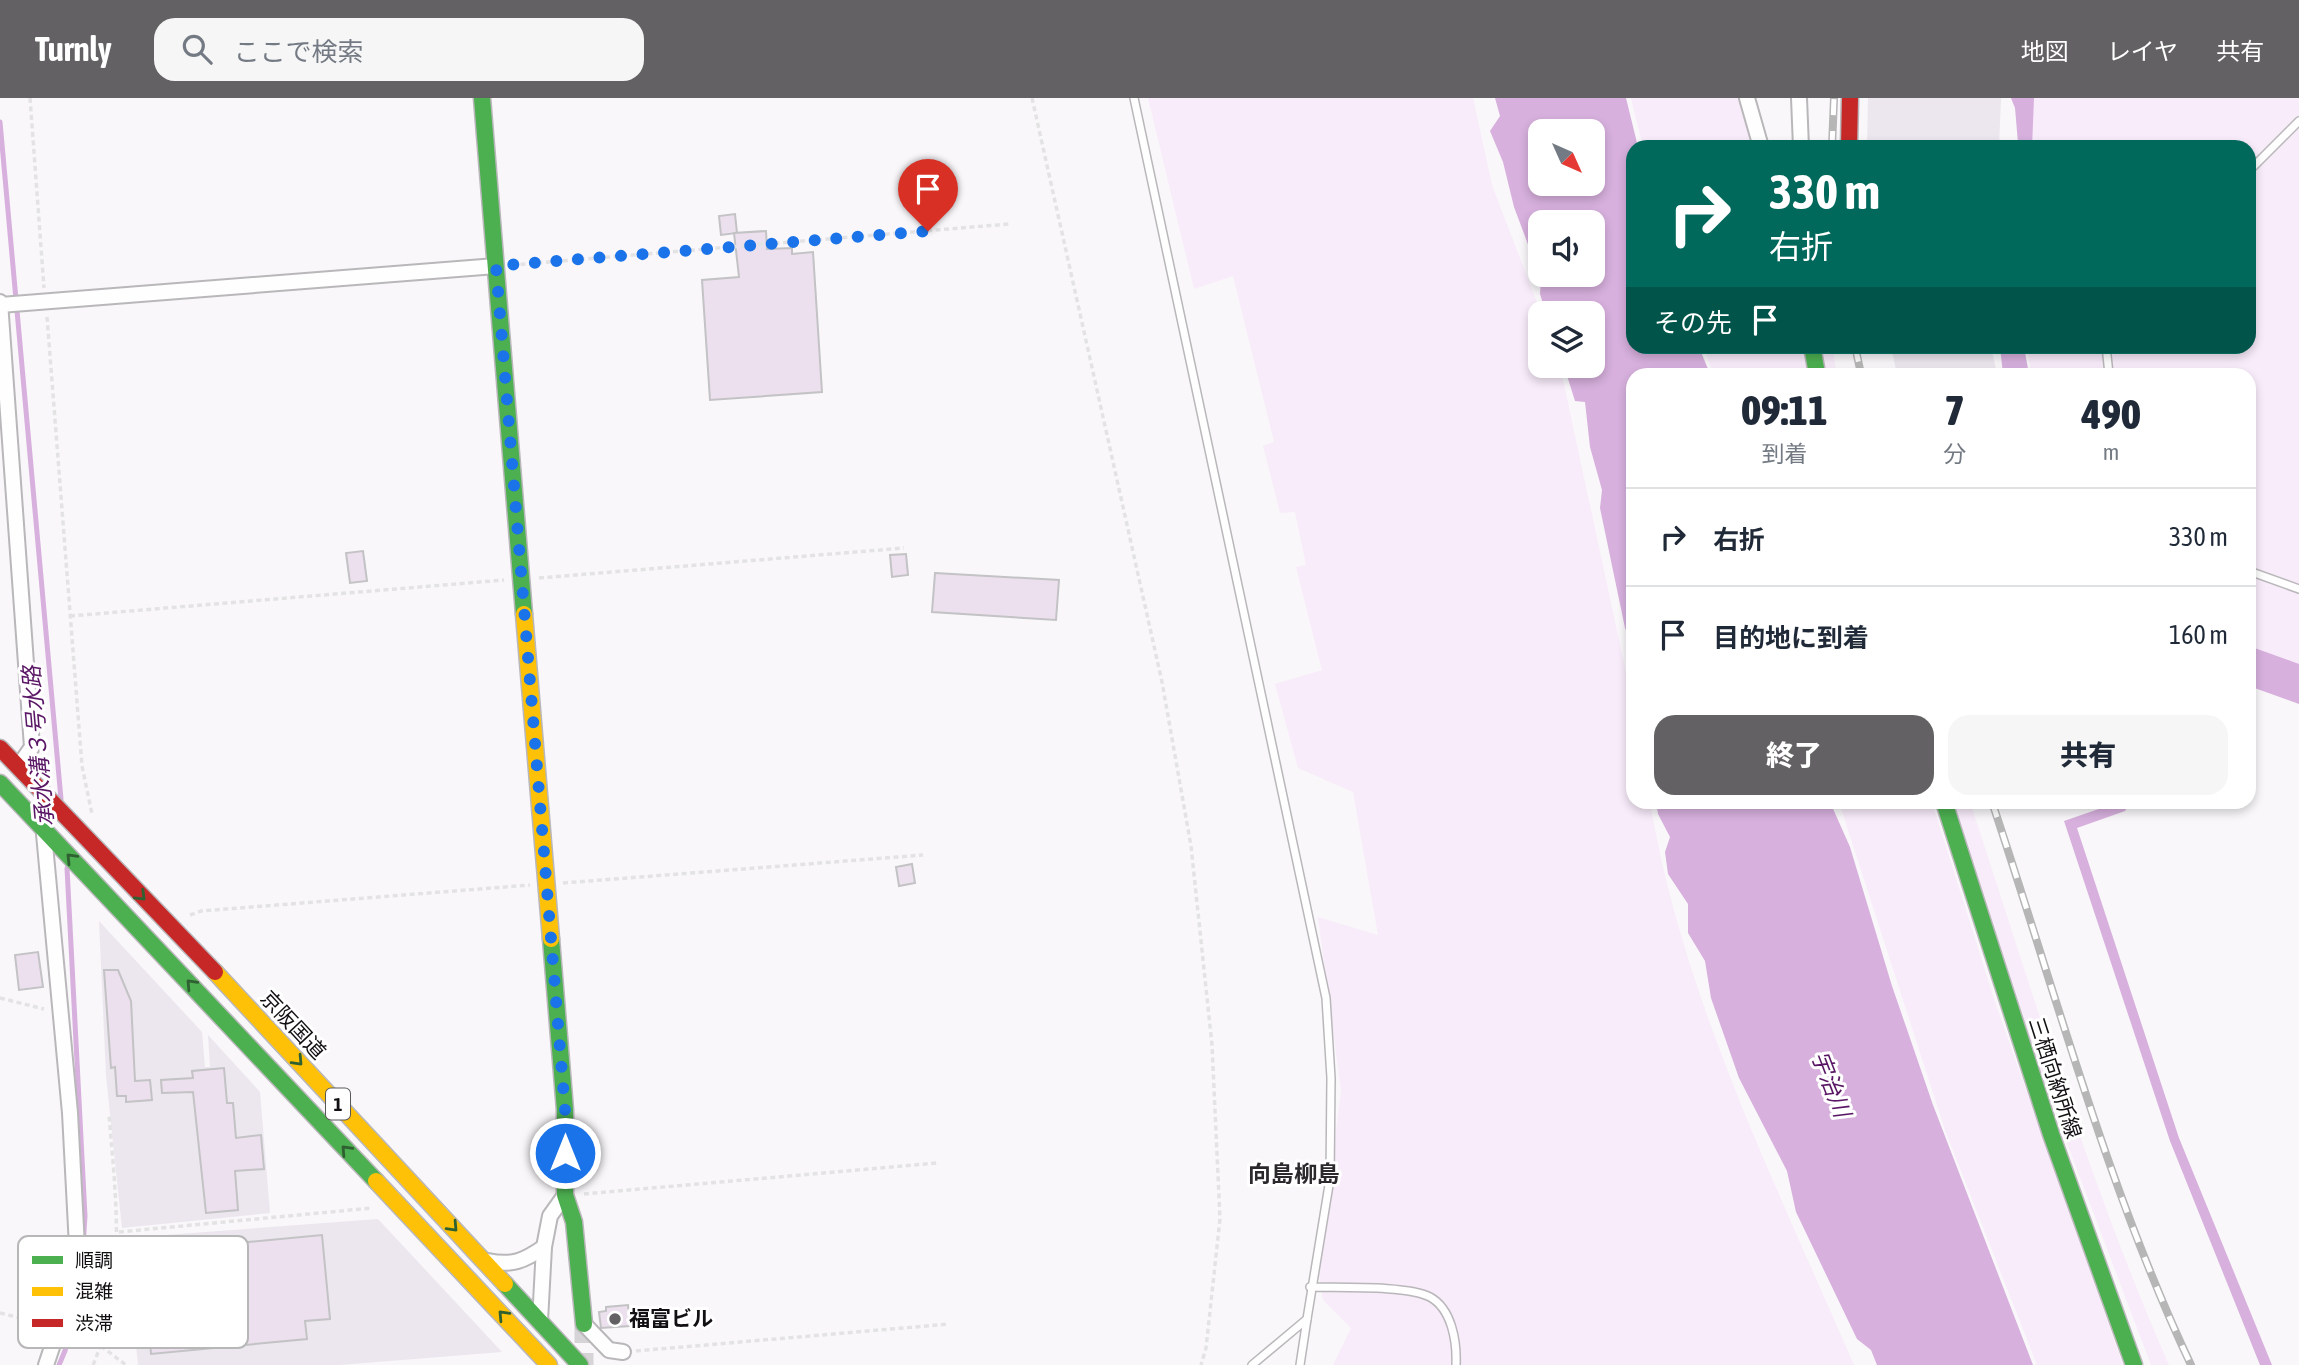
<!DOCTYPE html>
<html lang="ja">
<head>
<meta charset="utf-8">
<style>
  body { margin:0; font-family:"Asap Condensed","Noto Sans JP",sans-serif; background:#f6f6f7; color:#1f2937; height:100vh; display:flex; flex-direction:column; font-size:26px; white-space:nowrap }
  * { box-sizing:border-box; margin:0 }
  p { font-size:23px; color:#747a83 }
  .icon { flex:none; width:38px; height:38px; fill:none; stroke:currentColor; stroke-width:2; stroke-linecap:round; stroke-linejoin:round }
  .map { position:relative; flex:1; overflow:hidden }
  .panel { position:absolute; left:1626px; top:270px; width:630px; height:441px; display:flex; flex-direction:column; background:#fff; border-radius:21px; box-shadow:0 4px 10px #0003 }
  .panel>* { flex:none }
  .banner { position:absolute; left:1626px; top:42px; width:630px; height:214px; border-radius:21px; box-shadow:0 4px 10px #0003; background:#00695c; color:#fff; overflow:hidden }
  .needle { width:46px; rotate:135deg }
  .buttons { position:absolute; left:1528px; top:21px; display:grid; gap:14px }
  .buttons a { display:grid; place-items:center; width:77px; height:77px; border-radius:14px; background:#fff; box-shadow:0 4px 10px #0003; font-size:35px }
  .pin { position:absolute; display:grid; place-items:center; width:60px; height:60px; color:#fff; margin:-72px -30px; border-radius:50% 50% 50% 0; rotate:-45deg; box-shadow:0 0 7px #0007 }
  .pin .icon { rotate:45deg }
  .me { position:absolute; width:77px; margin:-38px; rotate:0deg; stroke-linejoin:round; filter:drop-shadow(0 0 5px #0008) }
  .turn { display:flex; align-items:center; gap:24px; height:147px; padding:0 28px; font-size:32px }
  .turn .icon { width:91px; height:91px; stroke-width:2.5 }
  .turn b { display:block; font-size:49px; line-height:60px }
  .then { display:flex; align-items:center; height:66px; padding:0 28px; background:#0003; gap:14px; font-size:26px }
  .eta { display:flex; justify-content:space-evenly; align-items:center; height:119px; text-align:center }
  .eta b { font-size:42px; font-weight:800; line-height:49px }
  .cta { display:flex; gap:14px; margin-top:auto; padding:14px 28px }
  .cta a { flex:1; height:80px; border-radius:21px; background:#636163; color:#fff; font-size:28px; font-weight:800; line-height:80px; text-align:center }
  .cta a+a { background:#f6f6f7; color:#1f2937 }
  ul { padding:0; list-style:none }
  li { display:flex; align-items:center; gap:21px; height:98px; padding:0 28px; border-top:2px solid #e0e1e3 }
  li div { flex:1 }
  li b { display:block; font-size:26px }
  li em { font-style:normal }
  header { display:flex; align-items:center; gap:42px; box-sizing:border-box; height:98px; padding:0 35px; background:#636163; color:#fff }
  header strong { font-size:33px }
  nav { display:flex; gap:38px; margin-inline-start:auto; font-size:24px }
  .search { width:490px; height:63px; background:#f6f6f7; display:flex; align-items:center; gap:18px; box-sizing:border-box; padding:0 24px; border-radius:21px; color:#747a83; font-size:26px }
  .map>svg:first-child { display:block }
  .built { fill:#ece6ee }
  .green { fill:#f8ebfa }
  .water { fill:#d7b0dd; fill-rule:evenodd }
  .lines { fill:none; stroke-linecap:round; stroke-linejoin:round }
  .stream { stroke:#d7b0dd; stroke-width:5 }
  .building { fill:#ece0ee; stroke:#c3c2c4; stroke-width:2 }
  .secondary-tunnel { stroke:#d6d4d7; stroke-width:19; stroke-dasharray:19 10; stroke-linecap:butt }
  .lane-casing { stroke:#b9b7ba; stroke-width:10 }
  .street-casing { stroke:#b9b7ba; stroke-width:18 }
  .fast-casing { stroke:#b9b7ba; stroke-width:19 }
  .slow-casing { stroke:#b9b7ba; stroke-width:19 }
  .jam-casing { stroke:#b9b7ba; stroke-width:19 }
  .path { stroke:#e4e3e4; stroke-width:3.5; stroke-dasharray:5 3.5; stroke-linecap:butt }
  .lane { stroke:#fefefe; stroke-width:7 }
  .street { stroke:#fefefe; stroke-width:14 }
  .fast { stroke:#4caf50; stroke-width:16 }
  .slow { stroke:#ffc107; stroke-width:16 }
  .jam { stroke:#c62828; stroke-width:16 }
  .rail-casing { stroke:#b7b6b7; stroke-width:8 }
  .rail { stroke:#fff; stroke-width:5; stroke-dasharray:16; stroke-linecap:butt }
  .oneway { stroke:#2f6031 }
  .route { stroke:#1a73e8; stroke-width:12; stroke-dasharray:0 21.6 }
  .poi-dot { fill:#636163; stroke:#fff; stroke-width:2.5 }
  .labels { text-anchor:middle; stroke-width:6; stroke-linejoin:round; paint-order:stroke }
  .shield { fill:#fff; stroke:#595859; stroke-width:2 }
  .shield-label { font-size:19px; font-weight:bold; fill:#121012 }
  .street-label { font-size:21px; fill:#121012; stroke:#fff }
  .poi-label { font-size:21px; font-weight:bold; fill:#121012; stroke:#fff; text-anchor:start }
  .water-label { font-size:23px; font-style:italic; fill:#591664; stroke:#fff }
  .neighbourhood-label { font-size:23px; font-weight:bold; fill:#2c292c; stroke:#fff }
  .key { fill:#fff; stroke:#b8b7b8; stroke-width:2 }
  .key-label { font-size:19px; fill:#121012 }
</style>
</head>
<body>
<header>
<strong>Turnly</strong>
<div class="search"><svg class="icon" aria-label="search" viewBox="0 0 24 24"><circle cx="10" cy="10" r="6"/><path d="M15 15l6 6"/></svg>ここで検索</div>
<nav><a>地図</a><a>レイヤ</a><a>共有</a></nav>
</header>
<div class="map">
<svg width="2299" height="1267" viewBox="0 0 2299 1267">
  <rect width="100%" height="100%" fill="#f9f7fa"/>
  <g class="built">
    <polygon points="1868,0 2001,0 1999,49 1867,49"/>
    <polygon points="1891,249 1991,249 1997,276 1897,276"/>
    <polygon points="99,823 202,934 205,969 210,969 208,937 260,994 270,1115 122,1130 106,978"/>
    <polygon points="378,1121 502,1254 340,1267 138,1267 125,1140"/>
  </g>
  <g class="green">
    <path d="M1148,0h325l19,87 49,128 -1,53h20l73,339v97h17c33,197 125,380 204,563h-521l18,-37 -28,-28 -4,-25 22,-185 -23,-173 60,18 -25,-143 -55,-24 -23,-84 47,-14 -26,-103 10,-2 -11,-53 -15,1 -17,-67 11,-4 -41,-166 -39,13z"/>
    <polygon points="1631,0 1741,0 1754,49 1643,49"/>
    <polygon points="2032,0 2299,0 2299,572 2249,552 2249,276 2032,276 2026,249 2249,248 2249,49 2031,49"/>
    <polygon points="1703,249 1804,249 1810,276 1714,276"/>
    <polygon points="1819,249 1832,249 1837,276 1823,276"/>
    <polygon points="1839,704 1932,704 1995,904 2123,1267 2037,1267 1945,1032"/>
    <path d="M1954,704h16c62,188 119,381 199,563h-18l-104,-275z"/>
  </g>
  <g class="water">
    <path d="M1495,0h131l12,49h-5v199l66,1 11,27h-77v273l-8,-19 -25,-120 2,-18 -12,-43 -5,-45 -10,-1 -11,-35h28v-53h-46l-6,-19 1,-15 -27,-72 -11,-45 -13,-31 10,-15zM1592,33v53h-52v-53zM1540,124h52v53h-52z"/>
    <polygon points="2011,0 2034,0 2032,49 2016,49 2018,45 2015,10"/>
    <polygon points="2000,249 2024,249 2029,276 2003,276"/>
    <polygon points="2249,548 2299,566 2299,606 2249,588"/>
    <polygon points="1656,704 1830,704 1850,749 1892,888 1933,1007 2033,1267 1877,1267 1871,1252 1857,1241 1796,1114 1787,1073 1739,980 1711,900 1705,863 1688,835 1688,806 1668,776 1665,754 1670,739 1658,716"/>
    <polygon points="2119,704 2130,704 2125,713 2077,730 2179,1040 2272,1267 2260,1267 2170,1043 2064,723"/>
  </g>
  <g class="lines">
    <g class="stream">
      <polyline points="0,24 61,701"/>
      <polyline points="67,770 85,1118 83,1149"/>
      <path d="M59,1267c16,-35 21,-67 23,-105"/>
    </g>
  </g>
  <g class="building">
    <polygon points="735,116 737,135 721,137 719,118"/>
    <polygon points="766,133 767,151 792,150 792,156 813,154 822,294 710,302 702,182 739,179 734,135"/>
    <polygon points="363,453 367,483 350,485 346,455"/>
    <polygon points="906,456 908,477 892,479 890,457"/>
    <polygon points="935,475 1059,482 1056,522 932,514"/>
    <polygon points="912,766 915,785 899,788 896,769"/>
    <polygon points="38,854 43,889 19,892 15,857"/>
    <polygon points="104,872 118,872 131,903 135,983 150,982 152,1002 126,1004 126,998 117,998 115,969 111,970"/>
    <polygon points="224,970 227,1005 233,1005 236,1040 261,1037 264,1071 235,1073 238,1112 206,1115 193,994 162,995 161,982 193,980 192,973"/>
    <polygon points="322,1137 330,1221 305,1223 307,1241 151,1256 150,1244 110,1246 109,1223 116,1223 115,1202 146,1200 142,1154"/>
    <polygon points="628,1207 630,1228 601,1230 599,1214 606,1213 606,1209"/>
  </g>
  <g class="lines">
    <polyline class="secondary-tunnel" points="584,1226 584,1267"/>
    <defs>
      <g id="lane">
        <polyline points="1134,0 1326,900 1331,980 1330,1081 1307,1221 1252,1267"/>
        <polyline points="2249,73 2299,23"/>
        <polyline points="2106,248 2109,276"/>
        <polyline points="2249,473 2299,491"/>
        <path d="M1310,1189c27,1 98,-2 120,10 22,12 27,45 26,68"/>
        <polyline points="1300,1267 1307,1221"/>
      </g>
      <g id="street">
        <polyline points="1747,0 1761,49"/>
        <polyline points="1799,0 1801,49"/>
        <polyline points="0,204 32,649 18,669"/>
        <polyline points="0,207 496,168"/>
        <polyline points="44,736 70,1015 77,1149 72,1190 46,1267"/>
        <path d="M488,1163c24,5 36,0 56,-14"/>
        <polyline points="540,1223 544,1149 550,1118 565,1097"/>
        <polyline points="584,1226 609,1252 623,1254"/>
      </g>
      <g id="fast">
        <polyline points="482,0 524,516"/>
        <polyline points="1812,248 1817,276"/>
        <polyline points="0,685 376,1083"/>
        <polyline points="1944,704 2051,1036 2134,1267"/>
        <polyline points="551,841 565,1012 565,1097 574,1124 584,1226"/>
        <polyline points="505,1186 580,1267"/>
      </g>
      <g id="slow">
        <polyline points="524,516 551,841"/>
        <polyline points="215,874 505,1186"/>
        <polyline points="376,1083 549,1267"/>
      </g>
      <g id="jam">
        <polyline points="1849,49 1850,0"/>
        <polyline points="0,650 215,874"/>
      </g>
    </defs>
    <use href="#lane" class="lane-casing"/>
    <use href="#street" class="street-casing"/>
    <use href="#fast" class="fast-casing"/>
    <use href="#slow" class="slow-casing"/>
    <use href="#jam" class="jam-casing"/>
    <g class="path">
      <polyline points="30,0 44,190"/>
      <polyline points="1032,0 1162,584 1191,748 1212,947 1220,1121 1206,1250 1201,1267"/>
      <polyline points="512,167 1009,126"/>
      <polyline points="47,219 82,668 92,716"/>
      <polyline points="539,480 904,450"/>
      <polyline points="70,518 504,482"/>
      <polyline points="563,785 923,757"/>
      <polyline points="190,817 201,813 530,787"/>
      <polyline points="0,900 44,911"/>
      <polyline points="584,1096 937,1065"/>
      <polyline points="119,1134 372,1110"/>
      <polyline points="0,1215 46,1226"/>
      <polyline points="101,1248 126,1267"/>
      <polyline points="636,1253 949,1226"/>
      <path d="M93,1267c34,-79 23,-167 16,-250"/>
    </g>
    <use href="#lane" class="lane"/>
    <use href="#street" class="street"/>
    <use href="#fast" class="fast"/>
    <use href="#slow" class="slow"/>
    <use href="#jam" class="jam"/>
    <defs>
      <g id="rail">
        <polyline points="1832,49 1834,0"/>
        <polyline points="1855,248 1861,276"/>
        <path d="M1992,704c63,188 114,383 199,563"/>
      </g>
    </defs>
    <use href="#rail" class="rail-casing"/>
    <use href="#rail" class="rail"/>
  </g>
  <defs><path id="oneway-chevron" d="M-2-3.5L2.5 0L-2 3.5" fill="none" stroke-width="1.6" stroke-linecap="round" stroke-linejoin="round" transform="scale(1.75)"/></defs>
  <g class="oneway">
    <use href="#oneway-chevron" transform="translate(71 760) rotate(-134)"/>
    <use href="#oneway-chevron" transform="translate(141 798) rotate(44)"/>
    <use href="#oneway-chevron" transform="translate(191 886) rotate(-133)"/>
    <use href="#oneway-chevron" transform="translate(298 963) rotate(47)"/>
    <use href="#oneway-chevron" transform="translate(346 1052) rotate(-133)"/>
    <use href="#oneway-chevron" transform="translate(453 1129) rotate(47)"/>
    <use href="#oneway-chevron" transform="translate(503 1217) rotate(-133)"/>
  </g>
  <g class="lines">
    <polyline class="route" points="565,1055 565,1012 496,168 928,133"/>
  </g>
  <circle class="poi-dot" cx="615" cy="1221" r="7"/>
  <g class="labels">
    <rect class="shield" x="326" y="990.5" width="24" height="31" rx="5"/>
    <g class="shield-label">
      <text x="338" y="1013">1</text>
    </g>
    <g class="street-label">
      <text transform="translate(293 927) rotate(47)" y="7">京阪国道</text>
      <text transform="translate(2055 980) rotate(72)" y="7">三栖向納所線</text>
    </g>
    <g class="poi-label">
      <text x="629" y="1228">福富ビル</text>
    </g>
    <g class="water-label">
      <text transform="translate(38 648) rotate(-95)" y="8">承水溝３号水路</text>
      <text transform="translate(1831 986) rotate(69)" y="8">宇治川</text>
    </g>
    <g class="neighbourhood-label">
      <text x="1294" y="1084">向島柳島</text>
    </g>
  </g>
  <rect x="18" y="1138" width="230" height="112" rx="10" class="key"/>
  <rect x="32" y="1158" width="31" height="8" fill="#4caf50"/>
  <rect x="32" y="1189" width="31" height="9" fill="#ffc107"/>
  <rect x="32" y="1221" width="31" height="8" fill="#c62828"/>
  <g class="key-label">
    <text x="75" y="1169">順調</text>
    <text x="75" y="1200">混雑</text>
    <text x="75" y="1232">渋滞</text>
  </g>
</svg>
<div class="buttons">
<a><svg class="needle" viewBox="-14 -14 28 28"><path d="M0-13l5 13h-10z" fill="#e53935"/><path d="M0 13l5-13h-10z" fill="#747a83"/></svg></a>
<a><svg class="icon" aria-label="sound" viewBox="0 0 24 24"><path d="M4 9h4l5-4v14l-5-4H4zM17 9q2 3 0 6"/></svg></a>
<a><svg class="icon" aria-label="layers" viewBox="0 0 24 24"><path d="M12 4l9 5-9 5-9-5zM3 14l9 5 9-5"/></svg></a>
</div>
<div class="pin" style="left:928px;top:133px;background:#d93025"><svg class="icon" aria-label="arrive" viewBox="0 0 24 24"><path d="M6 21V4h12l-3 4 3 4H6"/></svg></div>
<svg class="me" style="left:565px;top:1055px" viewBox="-20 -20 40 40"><circle r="17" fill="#1a73e8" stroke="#fff" stroke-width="3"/><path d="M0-11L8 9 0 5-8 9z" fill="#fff"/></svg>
<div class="banner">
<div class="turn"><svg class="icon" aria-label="right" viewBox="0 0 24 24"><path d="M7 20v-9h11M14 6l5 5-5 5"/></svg><div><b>330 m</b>右折</div></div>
<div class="then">その先<svg class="icon" aria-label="arrive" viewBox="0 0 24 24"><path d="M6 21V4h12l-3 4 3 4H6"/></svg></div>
</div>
<section class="panel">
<div class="eta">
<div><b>09:11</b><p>到着</p></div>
<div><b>7</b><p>分</p></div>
<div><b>490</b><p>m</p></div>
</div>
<ul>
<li><svg class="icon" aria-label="right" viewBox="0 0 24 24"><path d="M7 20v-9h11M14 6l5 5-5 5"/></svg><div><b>右折</b></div><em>330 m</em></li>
<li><svg class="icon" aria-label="arrive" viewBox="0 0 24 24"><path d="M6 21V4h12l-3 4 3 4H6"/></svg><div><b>目的地に到着</b></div><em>160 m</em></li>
</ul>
<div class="cta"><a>終了</a><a>共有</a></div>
</section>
</div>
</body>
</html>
